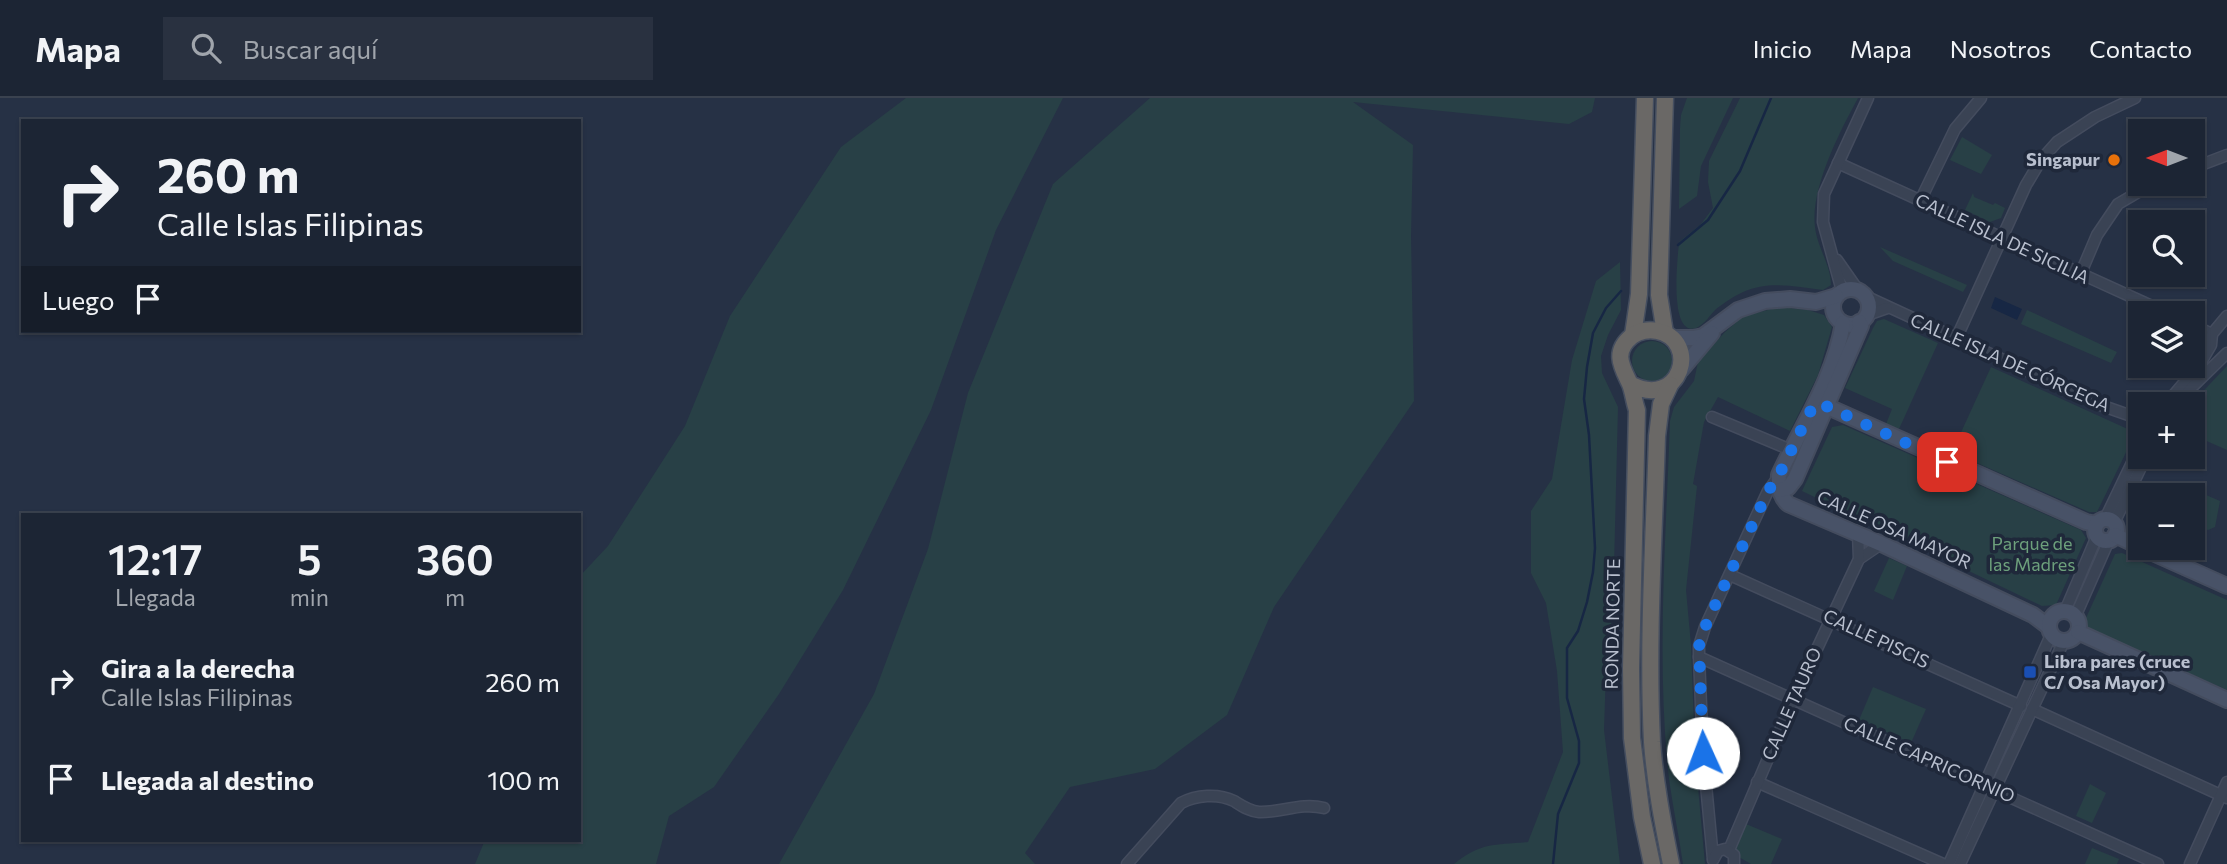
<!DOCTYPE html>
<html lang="es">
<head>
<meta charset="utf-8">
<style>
  body { margin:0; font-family:Commissioner,sans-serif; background:#293140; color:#f1f3f6; height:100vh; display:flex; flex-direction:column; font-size:26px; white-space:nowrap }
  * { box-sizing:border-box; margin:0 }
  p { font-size:23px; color:#a0a5ac }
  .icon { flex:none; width:38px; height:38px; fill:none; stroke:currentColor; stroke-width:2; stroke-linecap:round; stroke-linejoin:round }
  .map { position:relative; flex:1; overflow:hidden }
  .panel { position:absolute; left:21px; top:415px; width:560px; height:329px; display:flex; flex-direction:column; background:#1c2534; border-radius:0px; box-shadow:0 2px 5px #0004,0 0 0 2px #3a424f }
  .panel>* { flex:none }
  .top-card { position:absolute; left:21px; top:21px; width:560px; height:214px; border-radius:0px; box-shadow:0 2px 5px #0004,0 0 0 2px #3a424f; background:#1c2534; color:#f1f3f6; overflow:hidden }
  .needle { width:46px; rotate:270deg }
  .tools { position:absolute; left:2128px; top:21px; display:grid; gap:14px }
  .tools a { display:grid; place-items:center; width:77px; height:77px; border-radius:0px; background:#1c2534; box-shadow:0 2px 5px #0004,0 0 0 2px #3a424f; font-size:35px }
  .pin { position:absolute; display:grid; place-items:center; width:60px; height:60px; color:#fff; margin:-30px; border-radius:14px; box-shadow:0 4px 10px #0006 }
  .me { position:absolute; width:77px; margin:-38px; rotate:358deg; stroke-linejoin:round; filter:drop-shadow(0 0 5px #0008) }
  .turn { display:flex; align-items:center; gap:24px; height:147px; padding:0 21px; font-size:32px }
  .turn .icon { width:91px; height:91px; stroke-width:2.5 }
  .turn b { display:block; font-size:49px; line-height:60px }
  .then { display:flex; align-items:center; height:66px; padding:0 21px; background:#0003; gap:14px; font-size:26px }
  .eta { display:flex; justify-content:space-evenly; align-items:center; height:119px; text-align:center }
  .eta b { font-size:42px; font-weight:600; line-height:49px }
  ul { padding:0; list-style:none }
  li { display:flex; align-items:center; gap:21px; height:98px; padding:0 21px }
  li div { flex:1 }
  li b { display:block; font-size:26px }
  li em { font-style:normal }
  header { display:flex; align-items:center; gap:42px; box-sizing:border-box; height:98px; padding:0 35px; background:#1c2534; border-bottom:2px solid #3a424f }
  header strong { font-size:33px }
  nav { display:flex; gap:38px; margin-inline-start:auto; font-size:24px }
  .search { width:490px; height:63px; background:#293140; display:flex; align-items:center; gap:18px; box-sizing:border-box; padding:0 24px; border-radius:0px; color:#a0a5ac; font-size:26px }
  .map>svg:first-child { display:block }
  .green { fill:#284046 }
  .water { fill:#172744 }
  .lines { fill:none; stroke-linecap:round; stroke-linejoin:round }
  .stream { stroke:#172744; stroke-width:2.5 }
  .minor-casing { stroke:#444c5e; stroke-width:13 }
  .secondary-casing { stroke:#444c5e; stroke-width:18 }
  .trunk-casing { stroke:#454e5f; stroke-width:19 }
  .minor { stroke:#3a4354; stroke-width:10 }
  .secondary { stroke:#485267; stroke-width:14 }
  .trunk { stroke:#6a6866; stroke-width:16 }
  .route { stroke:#1a73e8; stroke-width:12; stroke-dasharray:0 21.6 }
  .food-dot { fill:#e8710a; stroke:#1f283a; stroke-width:2.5 }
  .transit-dot { fill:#1a4fb4; stroke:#1f283a; stroke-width:2.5 }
  .labels { text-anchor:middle; stroke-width:7; stroke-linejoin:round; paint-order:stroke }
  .poi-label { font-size:18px; font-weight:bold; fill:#b8bfce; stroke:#1f283a; text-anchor:end }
  .street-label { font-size:18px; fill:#b8bfce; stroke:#1f283a }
  .park-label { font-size:18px; fill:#6da07c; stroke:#1f283a }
</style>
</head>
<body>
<header>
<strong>Mapa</strong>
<div class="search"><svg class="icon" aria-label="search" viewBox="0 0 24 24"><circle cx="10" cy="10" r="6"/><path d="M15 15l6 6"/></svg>Buscar aquí</div>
<nav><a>Inicio</a><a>Mapa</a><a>Nosotros</a><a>Contacto</a></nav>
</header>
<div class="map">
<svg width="2227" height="766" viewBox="0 0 2227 766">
  <rect width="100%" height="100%" fill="#263145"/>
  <g class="green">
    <polygon points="906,0 1063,0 996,132 931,312 843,492 779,596 714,689 669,718 656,766 475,766 485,742 579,742 579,479 608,448 685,328 730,218 841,49"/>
    <polygon points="1150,0 1595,0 1592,14 1569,26 1353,4 1413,47 1411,138 1414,303 1274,509 1227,617 1155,671 1070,689 1025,755 1035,766 779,766 874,596 928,451 968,295 1053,86"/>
    <polygon points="1687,0 1733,0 1701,68 1697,98 1679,111 1680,30 1681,17"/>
    <path d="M1740,0h118c-18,33 -48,91 -43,129 2,20 16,38 16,58l-8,5c-27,-3 -53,-10 -80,2 -9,4 -19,11 -27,17 -6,6 -12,16 -20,19 -28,9 -18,-72 -17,-86l22,-18 12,-16 -5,-26 1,-21z"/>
    <polygon points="1962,39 1992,57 1981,76 1950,62"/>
    <polygon points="1973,95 1974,99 1993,107 1995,105 2005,110 2001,120 1990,124 1965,112"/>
    <polygon points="1880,149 1967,187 1963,194 1893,163"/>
    <path d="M1620,164l1,48 -13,25 -7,21 1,17 16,34 -5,200 -7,62 -2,61 16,134h-166c27,-22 41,-19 74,-22l35,-90 -6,-81 -11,-68 -15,-30v-62l21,-32 20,-119 24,-79z"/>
    <path d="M1780,209l28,3 16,5 8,12 -14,48 -28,56 -72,-34 -14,25 -11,62 4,2 -11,104 5,55 4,109 10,110h-22c-4,-28 -10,-56 -14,-85 -13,-118 -3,-240 1,-358l4,-14 20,-26 4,-19 26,-29 19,-17z"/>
    <polygon points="2027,212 2117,254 2111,265 2021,226"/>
    <polygon points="1884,221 1938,245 1899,331 1886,326 1892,311 1845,290 1873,230 1877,223"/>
    <circle cx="1652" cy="263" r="20"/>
    <polygon points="2227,268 2227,352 2193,337 2193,306 2191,306"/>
    <polygon points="1991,269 2132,333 2132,342 2097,414 2089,414 1952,354"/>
    <polygon points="1843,327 2081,432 2086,440 2056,507 2042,508 1802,393 1832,329"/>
    <polygon points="2185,388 2220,403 2215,429 2208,432 2193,425 2193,397 2180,397"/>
    <polygon points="2122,455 2227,502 2227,592 2088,531 2086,520 2115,456"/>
    <polygon points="1889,460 1907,468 1893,502 1874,493"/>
    <polygon points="1873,589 1926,611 1911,645 1859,622"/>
    <polygon points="2090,686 2106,695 2092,725 2076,718"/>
    <polygon points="1746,726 1782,741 1771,766 1751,766 1737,758 1736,748"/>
    <polygon points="2092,750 2119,761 2117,766 2085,766"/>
  </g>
  <polygon class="water" points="1995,199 2022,211 2017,222 1991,210"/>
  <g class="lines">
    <g class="stream">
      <polyline points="1678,147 1708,122 1740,73 1771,0"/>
      <polyline points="1553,766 1558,716 1579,665 1579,643 1567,600 1567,550 1578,533 1587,504 1593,474 1595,450 1589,337 1584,301 1587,269 1593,235 1606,210 1621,193"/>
    </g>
    <defs>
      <g id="minor">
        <polyline points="1838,65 2167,215"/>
        <polyline points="2193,70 2227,57"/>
        <polyline points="1920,103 1955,31 1981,0"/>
        <polyline points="1837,162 1858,192"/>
        <polyline points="2080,177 2097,137 2118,106 2152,86"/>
        <polyline points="1842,193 1823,124 1824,96 1868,0"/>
        <polyline points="1865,198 2103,308 2140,321"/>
        <polyline points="1867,217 1887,210"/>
        <polyline points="2193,227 2212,236"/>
        <polyline points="1956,241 2026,87 2041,62 2057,44 2095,19 2135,0"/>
        <polyline points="2166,306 2200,266 2211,247 2212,236 2227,218"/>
        <polyline points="2178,306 2192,289 2227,255"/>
        <polyline points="1712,319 1791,352"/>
        <polyline points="2105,421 2140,348"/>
        <polyline points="2114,425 2146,359"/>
        <polyline points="1859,461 1881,446"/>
        <polyline points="1730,477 2021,608"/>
        <polyline points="2065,513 2097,438"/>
        <polyline points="2075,519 2109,442"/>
        <polyline points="1699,559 2158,766"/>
        <polyline points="2032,611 2227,700"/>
        <polyline points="1757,684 1943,766"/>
        <polyline points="1729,752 1793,602 1859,461 1858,436"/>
        <polyline points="1713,761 1703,655 1699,559 1699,548 1705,529 1768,393 1779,378"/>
        <polyline points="1713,762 1718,753 1725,751 1734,757 1734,766"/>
        <path d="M1127,766l54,-61c15,-8 37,-10 53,-2 8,5 15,10 25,11 22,1 42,-10 65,-4"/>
        <polyline points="1949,766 2051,537"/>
        <polyline points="1960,766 2064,543"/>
        <polyline points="2190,766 2227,684"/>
      </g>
      <g id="secondary">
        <circle cx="1851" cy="209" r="18"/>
        <path d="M1843,225c-9,55 -41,102 -64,152 -1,11 1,21 9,29l98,42 147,69 16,12"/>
        <polyline points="1673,240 1693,240 1703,238 1738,212 1765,203 1790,201 1816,204 1836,198"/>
        <polyline points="1681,272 1712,235"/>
        <polyline points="1826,308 2086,424 2097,426"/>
        <polyline points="1780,392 1788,390 1795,381 1861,228 1859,224"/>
        <circle cx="2106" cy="432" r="11"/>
        <polyline points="2115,437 2140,449"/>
        <polyline points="2142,450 2227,488"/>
        <circle cx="2064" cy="528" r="15"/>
        <polyline points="2078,534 2227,602"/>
      </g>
      <g id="trunk">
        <polyline points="1665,0 1659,197 1665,235"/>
        <polyline points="1633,237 1639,196 1645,0"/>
        <path d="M1630,286c51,27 71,-44 27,-53 -8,-2 -18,0 -25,5 -20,16 -10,31 -2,48 3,7 4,18 7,26l-6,258 1,70 10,79 10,47"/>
        <path d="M1670,287l-9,19 -4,32c-3,102 -10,204 -5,306 3,41 11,82 19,122"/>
      </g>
    </defs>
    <use href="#minor" class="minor-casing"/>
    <use href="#secondary" class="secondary-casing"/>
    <use href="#trunk" class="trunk-casing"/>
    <use href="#minor" class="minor"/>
    <use href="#secondary" class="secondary"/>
    <use href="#trunk" class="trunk"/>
  </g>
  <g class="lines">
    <polyline class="route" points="1703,655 1699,548 1705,529 1768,393 1779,377 1814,306 1826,308 1947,364"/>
  </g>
  <circle class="food-dot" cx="2114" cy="62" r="7"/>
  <rect class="transit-dot" x="2023" y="567" width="14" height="14" rx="3.5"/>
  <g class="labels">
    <g class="poi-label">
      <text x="2100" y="68">Singapur</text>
      <text x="2044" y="570" text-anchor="start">Libra pares (cruce<tspan x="2044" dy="21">C/ Osa Mayor)</tspan></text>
    </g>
    <g class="street-label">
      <text transform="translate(2002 141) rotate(25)" y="6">CALLE ISLA DE SICILIA</text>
      <text transform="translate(2010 265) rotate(24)" y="6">CALLE ISLA DE CÓRCEGA</text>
      <text transform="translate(1894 432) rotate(24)" y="6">CALLE OSA MAYOR</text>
      <text transform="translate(1613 526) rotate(-89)" y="6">RONDA NORTE</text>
      <text transform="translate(1876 541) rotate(25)" y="6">CALLE PISCIS</text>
      <text transform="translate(1792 606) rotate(-66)" y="6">CALLE TAURO</text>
      <text transform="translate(1929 662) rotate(24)" y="6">CALLE CAPRICORNIO</text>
    </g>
    <g class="park-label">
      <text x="2032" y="452">Parque de<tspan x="2032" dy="21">las Madres</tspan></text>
    </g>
  </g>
</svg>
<div class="tools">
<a><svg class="needle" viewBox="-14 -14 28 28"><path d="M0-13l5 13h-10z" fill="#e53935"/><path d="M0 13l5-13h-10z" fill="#a0a5ac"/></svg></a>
<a><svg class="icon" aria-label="search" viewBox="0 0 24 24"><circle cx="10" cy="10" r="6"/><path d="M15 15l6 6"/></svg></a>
<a><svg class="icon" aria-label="layers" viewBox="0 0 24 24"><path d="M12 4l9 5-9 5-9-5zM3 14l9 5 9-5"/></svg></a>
<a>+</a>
<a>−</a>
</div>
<div class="pin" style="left:1947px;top:364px;background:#d93025"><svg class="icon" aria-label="arrive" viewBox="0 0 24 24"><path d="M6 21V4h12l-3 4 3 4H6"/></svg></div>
<svg class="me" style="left:1703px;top:655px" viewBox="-20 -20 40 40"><circle r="19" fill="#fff"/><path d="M0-13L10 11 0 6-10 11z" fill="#1a73e8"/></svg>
<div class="top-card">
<div class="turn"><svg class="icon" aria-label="right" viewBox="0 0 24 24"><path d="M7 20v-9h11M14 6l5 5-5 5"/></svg><div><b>260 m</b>Calle Islas Filipinas</div></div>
<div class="then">Luego<svg class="icon" aria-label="arrive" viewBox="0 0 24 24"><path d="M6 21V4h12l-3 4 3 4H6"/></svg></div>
</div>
<section class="panel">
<div class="eta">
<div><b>12:17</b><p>Llegada</p></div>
<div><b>5</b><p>min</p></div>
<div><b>360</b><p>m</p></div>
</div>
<ul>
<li><svg class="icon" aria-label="right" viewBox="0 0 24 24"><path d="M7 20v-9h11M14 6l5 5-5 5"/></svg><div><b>Gira a la derecha</b><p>Calle Islas Filipinas</p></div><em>260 m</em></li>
<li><svg class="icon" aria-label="arrive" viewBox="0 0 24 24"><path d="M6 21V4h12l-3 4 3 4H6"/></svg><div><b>Llegada al destino</b></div><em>100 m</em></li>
</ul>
</section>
</div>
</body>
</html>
